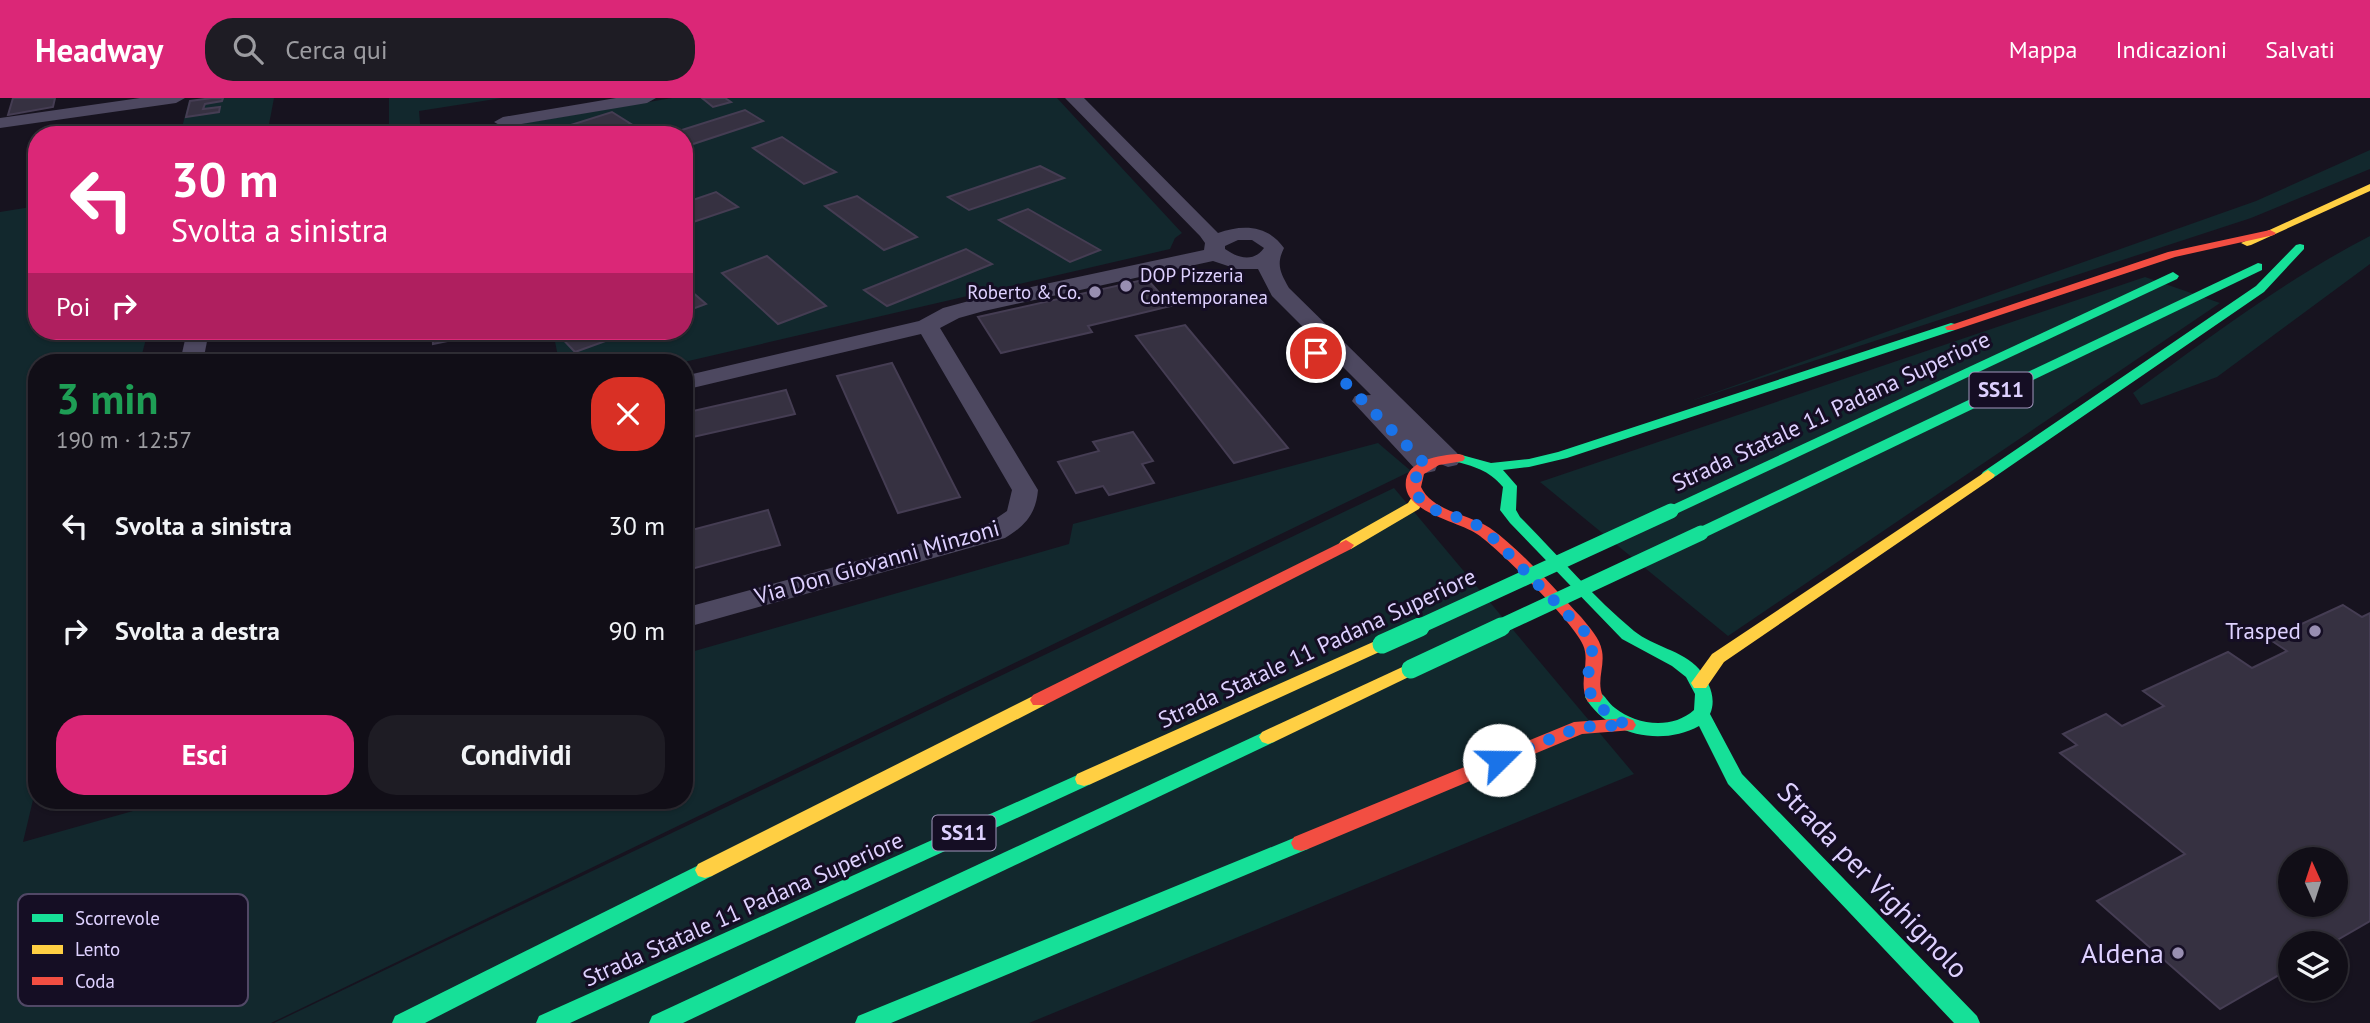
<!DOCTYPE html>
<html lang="it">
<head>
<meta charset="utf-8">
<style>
  body { margin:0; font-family:"PT Sans",sans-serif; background:#1e1c24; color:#f1f3f6; height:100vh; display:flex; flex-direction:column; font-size:26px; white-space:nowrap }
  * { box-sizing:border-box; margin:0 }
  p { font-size:23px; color:#9c9ca1 }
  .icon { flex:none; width:38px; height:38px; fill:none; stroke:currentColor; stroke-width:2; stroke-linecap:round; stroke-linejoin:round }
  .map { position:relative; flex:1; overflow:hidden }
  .side { position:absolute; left:28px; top:256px; width:665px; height:455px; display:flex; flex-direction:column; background:#110e17; border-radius:28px; box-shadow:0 2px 5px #0004,0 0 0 2px #302e36 }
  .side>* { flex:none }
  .hud { position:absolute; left:28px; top:28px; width:665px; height:214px; border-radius:28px; box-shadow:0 2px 5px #0004,0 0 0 2px #302e36; background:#db2777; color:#fff; overflow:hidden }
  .needle { width:46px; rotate:357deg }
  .controls { position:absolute; left:2278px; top:749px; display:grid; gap:14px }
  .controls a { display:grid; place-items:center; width:70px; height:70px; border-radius:50%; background:#110e17; box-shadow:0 2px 5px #0004,0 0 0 2px #302e36; font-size:35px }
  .pin { position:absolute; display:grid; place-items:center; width:60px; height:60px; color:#fff; margin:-30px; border:4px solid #fff; border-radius:50%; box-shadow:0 2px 7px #0007 }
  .me { position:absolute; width:77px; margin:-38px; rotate:68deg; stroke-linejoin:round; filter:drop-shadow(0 0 5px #0008) }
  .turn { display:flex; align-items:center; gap:24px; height:147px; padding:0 28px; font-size:32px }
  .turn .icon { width:91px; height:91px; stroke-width:2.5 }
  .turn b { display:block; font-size:49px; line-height:60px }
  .then { display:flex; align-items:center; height:66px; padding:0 28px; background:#0003; gap:14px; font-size:26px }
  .round { display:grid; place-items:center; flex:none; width:74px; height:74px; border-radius:28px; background:#1e1c24 }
  .headline { display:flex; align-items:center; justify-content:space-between; height:119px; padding:0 28px }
  h1 { font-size:42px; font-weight:700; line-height:52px; color:#1e9e55 }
  .action { display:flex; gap:14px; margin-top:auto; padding:14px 28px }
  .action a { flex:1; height:80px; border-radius:28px; background:#db2777; color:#fff; font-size:28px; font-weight:700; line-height:80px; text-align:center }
  .action a+a { background:#1e1c24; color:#f1f3f6 }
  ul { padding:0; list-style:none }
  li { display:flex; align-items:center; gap:21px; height:105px; padding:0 28px }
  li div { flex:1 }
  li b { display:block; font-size:26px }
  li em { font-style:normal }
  header { display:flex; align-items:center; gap:42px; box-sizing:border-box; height:98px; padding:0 35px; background:#db2777; color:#fff }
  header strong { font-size:33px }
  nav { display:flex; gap:38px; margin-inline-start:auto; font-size:24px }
  .search { width:490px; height:63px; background:#1e1c24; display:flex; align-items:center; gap:18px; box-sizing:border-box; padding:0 24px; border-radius:28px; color:#9c9ca1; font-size:26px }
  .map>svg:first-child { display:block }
  .green { fill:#12282d }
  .building { fill:#363141; stroke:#453d53; stroke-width:2; fill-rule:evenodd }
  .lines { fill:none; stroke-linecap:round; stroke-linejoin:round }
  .street { fill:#4d4860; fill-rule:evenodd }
  .fast { fill:#16e098; fill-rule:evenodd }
  .slow { fill:#ffcf43; fill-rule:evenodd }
  .jam { fill:#f24e42; fill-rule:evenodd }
  .fast-bridge-far1 { stroke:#16e098; stroke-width:15 }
  .fast-bridge { stroke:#16e098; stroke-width:19 }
  .route { stroke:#1a73e8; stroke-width:12; stroke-dasharray:0 21.6 }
  .poi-dot { fill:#988eb1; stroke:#150e24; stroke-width:2.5 }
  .labels { text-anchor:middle; stroke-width:6; stroke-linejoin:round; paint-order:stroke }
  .far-poi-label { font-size:19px; fill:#ded1ff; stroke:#150e24; text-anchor:start }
  .shield { fill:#150e24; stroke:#a296bd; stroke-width:2 }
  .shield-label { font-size:21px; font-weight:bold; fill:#ded1ff }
  .street-label { font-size:23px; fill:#ded1ff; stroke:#150e24 }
  .poi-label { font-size:23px; fill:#ded1ff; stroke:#150e24; text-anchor:end }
  .near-street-label { font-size:28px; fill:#ded1ff; stroke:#150e24 }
  .near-poi-label { font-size:28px; fill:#ded1ff; stroke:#150e24; text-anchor:end }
  .key { fill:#150e24; stroke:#514866; stroke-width:2 }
  .key-label { font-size:19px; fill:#ded1ff }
</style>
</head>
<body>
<header>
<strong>Headway</strong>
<div class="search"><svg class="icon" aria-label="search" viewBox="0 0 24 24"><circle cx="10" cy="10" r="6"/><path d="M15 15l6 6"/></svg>Cerca qui</div>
<nav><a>Mappa</a><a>Indicazioni</a><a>Salvati</a></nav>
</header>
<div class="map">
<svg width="2370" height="925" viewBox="0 0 2370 925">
  <rect width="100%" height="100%" fill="#17131f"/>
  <g class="green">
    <polygon points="210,0 274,0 267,37 180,37 189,3"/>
    <polygon points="389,0 502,0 419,13 421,37 389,37"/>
    <polygon points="672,0 1057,0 1182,135 1175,140 1170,151 684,264 559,264 553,233 684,233 684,37 516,37 514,27"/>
    <polygon points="2370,52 2370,71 2251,120 1688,304 2256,103"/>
    <polygon points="37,108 37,233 148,233 140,264 37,264 37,685 23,744 172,702 684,702 684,556 1069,446 1073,426 1378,345 1411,373 271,925 0,925 0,114"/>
    <path d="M2370,138v28l-153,113 -76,28 -8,-12c77,-56 152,-113 237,-157z"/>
    <polygon points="2145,179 2220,205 1728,538 1540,384"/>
    <polygon points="1394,390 1634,676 1029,925 274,925"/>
  </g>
  <g class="building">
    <polygon points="13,0 55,0 53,9 8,17"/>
    <polygon points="212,0 223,0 222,3 205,6 203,11 220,9 219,14 186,19 190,3"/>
    <polygon points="702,0 725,0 731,4 713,9"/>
    <polygon points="745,12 763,23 684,49 684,37 666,37"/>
    <polygon points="612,14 631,26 596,37 539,37"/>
    <polygon points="782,39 829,70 836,74 804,86 753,50"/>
    <polygon points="1040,68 1064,80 969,112 948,99"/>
    <polygon points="716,94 738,109 684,127 684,105"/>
    <polygon points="857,98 917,139 884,152 825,108"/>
    <polygon points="1028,111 1100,152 1070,164 999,122"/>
    <polygon points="966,151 992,166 887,208 864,192"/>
    <polygon points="767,158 826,208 778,226 722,175"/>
    <polygon points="1147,181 1171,208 1088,228 1092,234 1001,255 978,219"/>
    <polygon points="684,187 706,206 684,214"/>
    <polygon points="1185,227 1288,350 1234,365 1136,238"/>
    <polygon points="432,233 496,233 433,246"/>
    <polygon points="555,233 633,233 575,254"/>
    <polygon points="298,257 298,264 263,264"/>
    <polygon points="892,265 960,399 898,415 837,278"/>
    <polygon points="786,292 795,316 684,341 684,315"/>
    <polygon points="1133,334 1153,363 1142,366 1154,385 1109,397 1103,388 1076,395 1058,364 1099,353 1093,344"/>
    <polygon points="768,412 780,447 684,473 684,434"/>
    <path d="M2343,507l19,12 8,-4v308l-38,22h-41v25l-71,41 -123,-108 88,-47 -125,-101 17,-8 -14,-11 43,-20 16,12 42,-20 -21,-15 85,-39 24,16 35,-17 -18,-12zM2291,761h45v46h-45z"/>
  </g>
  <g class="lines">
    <g class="street">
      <polygon points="140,0 185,0 176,5 0,30 0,20"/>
      <polygon points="616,0 656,0 647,5 503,29 494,24 503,19"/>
      <path d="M1065,0h19l134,135c25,-9 50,-8 66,15 -8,16 -4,24 5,40l168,165 4,6 -4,6 -9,2 -10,-4 -3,8 -9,2 -9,-2 -65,-70 3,-5 16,-1 -99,-99 -14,-27h-21l-24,-8 -229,50 -25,7 -19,10 98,162c-2,24 -13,36 -33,48l-321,90v-20l301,-82 22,-15 5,-21 -91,-156 -237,56v-14l235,-55 24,-13 37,-10 224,-48 1,-7 -5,-7zM1238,142h14l12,8c-11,15 -26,10 -39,1v-3z"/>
      <polygon points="187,233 209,233 203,264 180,264"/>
    </g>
    <g class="fast">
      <polygon points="2300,146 2304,147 2304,151 2264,194 1993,380 1983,380 1981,377 1983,374 2256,188 2296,147"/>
      <polygon points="2258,165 2262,166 2262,172 1706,439 1701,440 1693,435 1696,431"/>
      <polygon points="2173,174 2179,178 2177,181 1676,416 1671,418 1663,413 1666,410"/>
      <path d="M1951,225l4,1v6l-388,128 -38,9 -26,3 14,16 -1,24 4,7c38,38 73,80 114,114 20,16 48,19 65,38 10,13 18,29 11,45l32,60 235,242 3,7h-26l-226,-239 -29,-58c-38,21 -92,9 -114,-29l3,-5c4,-1 6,-3 11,0 6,3 10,12 16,16 21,17 57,22 79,2l1,-16 -9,-17 -14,-11 -50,-27 -112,-116 -10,-13 3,-23c-14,-17 -30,-21 -50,-26l-2,-3 7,-4 33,9 38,-4 29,-7z"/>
      <polygon points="1268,632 1274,634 1277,639 1274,644 683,925 649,925 652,918"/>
      <polygon points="1084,674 1091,676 1093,681 1091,686 570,925 536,925 539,918"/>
      <polygon points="1301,737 1308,739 1311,745 1308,751 891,925 855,925 858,918"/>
      <polygon points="705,764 712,766 715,772 712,778 425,925 392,925 395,918"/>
    </g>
    <g class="slow">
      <polygon points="2370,86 2370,93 2251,147 2247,148 2241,145"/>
      <polygon points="1988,372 1995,377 1993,380 1724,564 1706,590 1694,590 1691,585 1712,556"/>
      <polygon points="1419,394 1426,399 1419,411 1351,451 1341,451 1338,447 1341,443 1408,405 1414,396"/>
      <polygon points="1382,540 1388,542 1390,546 1388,550 1091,686 1084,688 1077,686 1075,681 1077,676"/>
      <polygon points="1411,565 1417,567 1420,571 1417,575 1274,644 1268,646 1262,644 1259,639 1262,634"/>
      <polygon points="1039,595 1045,597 1048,602 1045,607 712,778 705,780 698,778 695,772 698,766"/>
    </g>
    <g class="jam">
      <polygon points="2270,132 2276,135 2274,137 2175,159 1955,232 1947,232 1945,229 2168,154"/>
      <path d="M1458,356l5,1 2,3 -2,3 -24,4 -15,9 -3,13c12,25 48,27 69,41 32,23 64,60 91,89 8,10 19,21 21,34 3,16 -6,30 1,46l-3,5h-12c-11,-20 3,-39 -5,-57 -9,-23 -82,-93 -103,-109 -18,-14 -70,-22 -74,-48 -4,-28 34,-33 52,-34z"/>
      <polygon points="1346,442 1354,447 1351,451 1045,607 1033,607 1030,602 1033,597"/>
      <polygon points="1627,620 1633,622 1636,627 1633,632 1582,636 1308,751 1301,753 1294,751 1291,745 1294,739 1574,624"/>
    </g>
    <g class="fast-bridge-far1">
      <polyline points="1416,530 1671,413"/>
      <polyline points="1497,530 1701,435"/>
    </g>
    <g class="fast-bridge">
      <polyline points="1382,546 1420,529"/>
      <polyline points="1411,571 1501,529"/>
    </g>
  </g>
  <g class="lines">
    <path class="route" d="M1316,255l110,112 -12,15c1,36 41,31 64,46 15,10 27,24 39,37 23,23 45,46 68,69 11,21 7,22 3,43 -4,24 21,41 39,50l-47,2 -81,33"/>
  </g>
  <g class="poi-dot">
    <circle cx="1126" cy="188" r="7"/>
    <circle cx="1095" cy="194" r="7"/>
    <circle cx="2315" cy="533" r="7"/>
    <circle cx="2178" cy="855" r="7"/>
  </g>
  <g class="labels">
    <g class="far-poi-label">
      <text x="1140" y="184">DOP Pizzeria<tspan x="1140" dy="22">Contemporanea</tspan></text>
      <text x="1081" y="201" text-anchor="end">Roberto &amp; Co.</text>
    </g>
    <g class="shield">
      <rect x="1969.5" y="274.5" width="63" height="35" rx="5"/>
      <rect x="932.5" y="717.5" width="63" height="35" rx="5"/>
    </g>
    <g class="shield-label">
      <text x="2001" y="299">SS11</text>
      <text x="964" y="742">SS11</text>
    </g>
    <g class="street-label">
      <text transform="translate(1831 313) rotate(-25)" y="8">Strada Statale 11 Padana Superiore</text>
      <text transform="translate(877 464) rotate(-16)" y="8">Via Don Giovanni Minzoni</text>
      <text transform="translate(1317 550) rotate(-25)" y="8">Strada Statale 11 Padana Superiore</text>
      <text transform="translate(743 811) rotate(-24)" y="8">Strada Statale 11 Padana Superiore</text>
    </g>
    <g class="poi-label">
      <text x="2301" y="541">Trasped</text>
    </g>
    <g class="near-street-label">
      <text transform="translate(1873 782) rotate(46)" y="10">Strada per Vighignolo</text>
    </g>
    <g class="near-poi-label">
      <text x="2164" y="865">Aldena</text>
    </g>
  </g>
  <rect x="18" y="796" width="230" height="112" rx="10" class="key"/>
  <rect x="32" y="816" width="31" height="8" fill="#16e098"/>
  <rect x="32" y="847" width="31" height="9" fill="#ffcf43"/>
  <rect x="32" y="879" width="31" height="8" fill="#f24e42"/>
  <g class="key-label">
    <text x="75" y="827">Scorrevole</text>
    <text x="75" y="858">Lento</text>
    <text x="75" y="890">Coda</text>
  </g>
</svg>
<div class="controls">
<a><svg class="needle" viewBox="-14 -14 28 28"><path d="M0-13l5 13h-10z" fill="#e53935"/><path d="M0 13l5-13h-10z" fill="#9c9ca1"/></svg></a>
<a><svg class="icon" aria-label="layers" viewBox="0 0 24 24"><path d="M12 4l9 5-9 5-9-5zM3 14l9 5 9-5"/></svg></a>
</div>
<div class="pin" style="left:1316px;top:255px;background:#d93025"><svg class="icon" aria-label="arrive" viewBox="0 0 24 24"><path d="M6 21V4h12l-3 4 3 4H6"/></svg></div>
<svg class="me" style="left:1499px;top:662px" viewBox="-20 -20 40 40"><circle r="19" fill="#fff"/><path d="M0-13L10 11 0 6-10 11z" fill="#1a73e8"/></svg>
<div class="hud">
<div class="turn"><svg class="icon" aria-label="left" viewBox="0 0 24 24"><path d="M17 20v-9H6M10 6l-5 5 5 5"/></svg><div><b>30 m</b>Svolta a sinistra</div></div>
<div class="then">Poi<svg class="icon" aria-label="right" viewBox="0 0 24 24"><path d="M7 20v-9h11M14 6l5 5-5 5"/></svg></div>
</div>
<section class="side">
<div class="headline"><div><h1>3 min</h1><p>190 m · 12:57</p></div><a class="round" style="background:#d93025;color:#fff"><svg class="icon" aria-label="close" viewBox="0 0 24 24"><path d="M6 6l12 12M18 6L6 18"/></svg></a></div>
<ul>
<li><svg class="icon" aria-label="left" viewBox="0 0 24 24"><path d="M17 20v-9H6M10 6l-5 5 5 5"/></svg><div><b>Svolta a sinistra</b></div><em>30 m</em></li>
<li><svg class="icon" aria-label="right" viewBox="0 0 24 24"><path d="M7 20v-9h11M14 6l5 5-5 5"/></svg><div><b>Svolta a destra</b></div><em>90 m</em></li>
</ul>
<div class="action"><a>Esci</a><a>Condividi</a></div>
</section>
</div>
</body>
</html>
